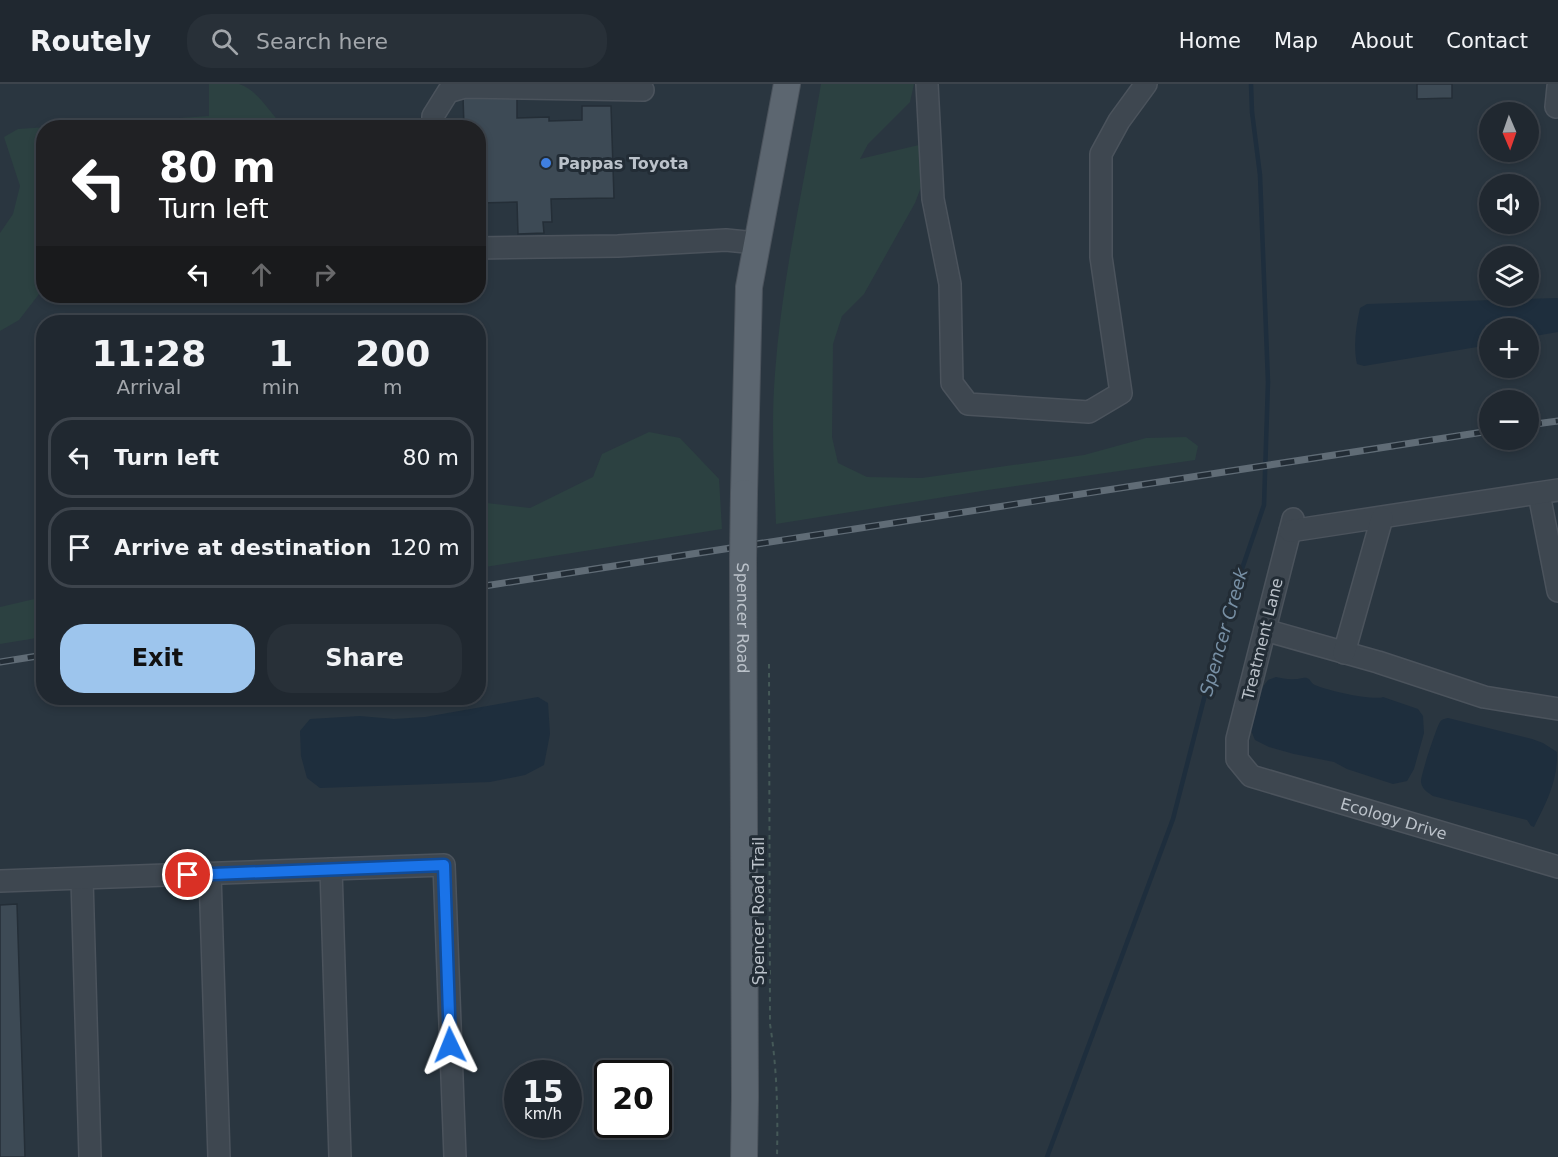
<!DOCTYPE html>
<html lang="en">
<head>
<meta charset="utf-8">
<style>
  body { margin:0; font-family:"DejaVu Sans",sans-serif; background:#283038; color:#f1f3f6; height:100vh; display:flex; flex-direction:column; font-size:22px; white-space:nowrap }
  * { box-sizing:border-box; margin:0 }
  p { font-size:20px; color:#a2a6ab }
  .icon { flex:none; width:33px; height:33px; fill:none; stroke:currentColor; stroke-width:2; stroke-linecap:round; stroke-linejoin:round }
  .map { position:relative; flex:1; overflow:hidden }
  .sheet { position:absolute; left:36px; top:231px; width:450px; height:390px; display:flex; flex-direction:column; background:#202830; border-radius:24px; box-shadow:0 3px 9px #0003,0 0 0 2px #3d444c }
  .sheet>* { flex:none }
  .top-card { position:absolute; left:36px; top:36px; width:450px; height:183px; border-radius:24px; box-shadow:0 3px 9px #0003,0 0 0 2px #3d444c; background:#202124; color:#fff; overflow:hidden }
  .needle { width:39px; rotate:178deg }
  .tools { position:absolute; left:1479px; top:18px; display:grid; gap:12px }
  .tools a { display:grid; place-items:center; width:60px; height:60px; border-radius:50%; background:#202830; box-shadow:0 3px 9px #0003,0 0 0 2px #3d444c; font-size:30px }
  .speed { position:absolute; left:504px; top:976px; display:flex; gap:12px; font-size:30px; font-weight:700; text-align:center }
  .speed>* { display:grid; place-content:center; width:78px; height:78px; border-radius:50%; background:#202830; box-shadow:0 3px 9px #0003,0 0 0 2px #3d444c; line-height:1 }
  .speed small { font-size:15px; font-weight:400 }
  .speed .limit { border:3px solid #111; border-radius:9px; background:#fff; color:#111 }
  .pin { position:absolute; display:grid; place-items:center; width:51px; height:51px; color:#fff; margin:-26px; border:3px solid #fff; border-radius:50%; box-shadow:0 2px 6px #0007 }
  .me { position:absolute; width:66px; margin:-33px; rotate:358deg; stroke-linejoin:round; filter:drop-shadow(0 0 4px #0008) }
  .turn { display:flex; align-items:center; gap:21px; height:126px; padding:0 24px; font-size:27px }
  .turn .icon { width:78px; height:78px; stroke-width:2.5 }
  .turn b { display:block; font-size:42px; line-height:51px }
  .lanes { display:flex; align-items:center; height:57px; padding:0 24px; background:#0003; justify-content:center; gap:30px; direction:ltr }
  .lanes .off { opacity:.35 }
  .eta { display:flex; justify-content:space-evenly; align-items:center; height:102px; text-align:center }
  .eta b { font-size:36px; font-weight:700; line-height:42px }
  .button { display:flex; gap:12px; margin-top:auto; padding:12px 24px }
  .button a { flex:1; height:69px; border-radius:24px; background:#9dc5ed; color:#111; font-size:24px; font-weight:700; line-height:69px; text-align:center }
  .button a+a { background:#283038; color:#f1f3f6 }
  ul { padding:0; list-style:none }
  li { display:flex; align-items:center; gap:18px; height:81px; margin:0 12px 9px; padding:0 12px; border:3px solid #3d444c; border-radius:24px }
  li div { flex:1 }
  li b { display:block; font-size:22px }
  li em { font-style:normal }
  header { display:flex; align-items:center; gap:36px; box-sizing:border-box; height:84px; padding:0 30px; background:#202830; border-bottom:2px solid #3d444c }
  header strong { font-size:28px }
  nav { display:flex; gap:33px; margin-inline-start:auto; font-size:21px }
  .search { width:420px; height:54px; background:#283038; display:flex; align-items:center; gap:15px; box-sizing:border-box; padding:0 21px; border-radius:24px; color:#a2a6ab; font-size:22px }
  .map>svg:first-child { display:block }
  .green { fill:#2c4141 }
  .water { fill:#1e2e3d }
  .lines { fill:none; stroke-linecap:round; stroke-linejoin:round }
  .stream { stroke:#1e2e3d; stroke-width:4.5 }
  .building { fill:#3d4a55; stroke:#242e37; stroke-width:1.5 }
  .minor-casing { stroke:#4b535c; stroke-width:24 }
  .major-casing { stroke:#4b535c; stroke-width:28 }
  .path { stroke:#455958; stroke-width:2; stroke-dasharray:4.5 4.5; stroke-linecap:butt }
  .minor { stroke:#3e4750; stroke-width:21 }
  .major { stroke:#5c6670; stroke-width:26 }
  .rail-casing { stroke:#606c76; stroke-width:7 }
  .rail { stroke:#222c35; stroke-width:4.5; stroke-dasharray:14; stroke-linecap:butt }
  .major-bridge-casing { stroke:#4b535c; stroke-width:28; stroke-linecap:butt }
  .major-bridge { stroke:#5c6670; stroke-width:26 }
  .route-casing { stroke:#114b97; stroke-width:15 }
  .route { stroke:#1a73e8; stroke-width:10 }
  .shop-dot { fill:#3f7fe0; stroke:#222c35; stroke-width:2 }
  .labels { text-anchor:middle; stroke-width:6; stroke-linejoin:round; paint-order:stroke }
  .poi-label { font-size:16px; font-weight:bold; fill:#bbc2ca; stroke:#222c35; text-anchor:start }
  .street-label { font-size:16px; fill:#bbc2ca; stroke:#222c35 }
  .water-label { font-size:18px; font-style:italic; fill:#7890a5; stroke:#222c35 }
</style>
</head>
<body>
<header>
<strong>Routely</strong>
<div class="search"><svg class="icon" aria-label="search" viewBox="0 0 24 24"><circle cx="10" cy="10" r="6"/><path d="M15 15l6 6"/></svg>Search here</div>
<nav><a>Home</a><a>Map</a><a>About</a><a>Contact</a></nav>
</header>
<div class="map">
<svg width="1558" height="1073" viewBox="0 0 1558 1073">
  <rect width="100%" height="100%" fill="#2a3640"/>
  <g class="green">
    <path d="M209,0c9,0 21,0 30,0 19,6 31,29 45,43l-240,1 -1,161 -24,31 -19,11v-98l13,-19 7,-28 -16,-49 14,-8 191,-13z"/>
    <path d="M821,0h93l-4,18 -42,42 -8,15 63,-15 3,30 -11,29 -51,91 -22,22 -9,28 -1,93 6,26 29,14 55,1 162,-23 62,-17 40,-1 12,9 -3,14 -207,30 -212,34c-2,-50 -5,-101 -1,-151 7,-97 30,-193 46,-289z"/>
    <polygon points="649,348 680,354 719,395 722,445 479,484 479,418 530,424 593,393 602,370"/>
    <polygon points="43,513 43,553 0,560 0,523"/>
  </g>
  <g class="water">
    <path d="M1558,214v34l-29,5 -1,-9h-38l-1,17 -125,21 -7,-2c-4,-18 -1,-38 3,-56l7,-4z"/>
    <path d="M1276,593c6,1 13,3 19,2 5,0 10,-3 14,0 2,2 3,5 6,6 10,5 58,16 68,12l35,12 5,7 1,17 -10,36 -7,12 -14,3 -46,-15 -13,-7 -40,-8 -25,-7 -14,-7 -5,-12 9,-36 9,-12z"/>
    <polygon points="538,613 548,619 550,650 544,681 525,691 490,698 320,704 307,694 301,672 300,647 310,635 360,632 394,635 425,633"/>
    <path d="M1448,634l84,21 11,4 14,9c1,29 -11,51 -23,75l-3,-1 -4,-6 -94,-24c-6,-4 -11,-7 -12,-14 -1,-5 16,-56 19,-60 2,-3 4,-3 8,-4z"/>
  </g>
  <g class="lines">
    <polyline class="stream" points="1047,1073 1173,735 1224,537 1264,421 1268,298 1260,91 1252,28 1251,0"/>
  </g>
  <g class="building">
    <polygon points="1417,0 1452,0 1452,14 1417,15"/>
    <polygon points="517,11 517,34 549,33 549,37 582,36 582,22 611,22 614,114 551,115 552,138 543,138 544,149 518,150 517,118 478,119 478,44 443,42 464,42 463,13"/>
    <polygon points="17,820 25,1073 0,1073 0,821"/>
  </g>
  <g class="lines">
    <defs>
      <g id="minor">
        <polyline points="927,0 933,115 950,200 952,299 968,320 1089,328 1121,309 1101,173 1101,70 1119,37 1146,0"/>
        <polyline points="1556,23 1558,3"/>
        <polyline points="433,44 433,32 448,8 465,3 643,6"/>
        <polyline points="478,164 618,162 726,156 756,159"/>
        <polyline points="1539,410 1558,507"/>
        <path id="s1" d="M1293,435l-56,220v20l14,17 307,91"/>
        <polyline points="1290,447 1558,406"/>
        <polyline points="1265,546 1378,578 1484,613 1558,625"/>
        <polyline points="1344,569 1382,434"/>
        <polyline points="331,785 340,1073"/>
        <polyline points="210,790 219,1073"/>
        <polyline points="82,795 90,1073"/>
        <polyline points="0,797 444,781 455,1073"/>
      </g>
      <g id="major">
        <polyline points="744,409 749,203 787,0"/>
        <path id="s2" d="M743,476l2,537 -1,60"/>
      </g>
    </defs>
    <use href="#minor" class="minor-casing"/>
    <use href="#major" class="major-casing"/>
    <path class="path" d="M769,580l1,360c7,44 8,88 7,133"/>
    <use href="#minor" class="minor"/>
    <use href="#major" class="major"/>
    <defs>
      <g id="rail">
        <polyline points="1528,341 1558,337"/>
        <polyline points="478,503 1490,347"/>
        <polyline points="0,578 44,571"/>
      </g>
    </defs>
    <use href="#rail" class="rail-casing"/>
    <use href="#rail" class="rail"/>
    <defs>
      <polyline id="major-bridge" points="743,476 744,409"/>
    </defs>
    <use href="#major-bridge" class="major-bridge-casing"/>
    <use href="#major-bridge" class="major-bridge"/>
  </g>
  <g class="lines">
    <defs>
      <polyline id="route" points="188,791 444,781 450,961"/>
    </defs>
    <use href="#route" class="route-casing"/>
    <use href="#route" class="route"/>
  </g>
  <circle class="shop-dot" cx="546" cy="79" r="6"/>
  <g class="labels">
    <g class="poi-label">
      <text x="558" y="85">Pappas Toyota</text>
    </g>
    <g class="street-label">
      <text dy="6" stroke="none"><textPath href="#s2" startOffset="58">Spencer Road</textPath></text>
      <text transform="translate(1262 555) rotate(-76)" y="6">Treatment Lane</text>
      <text dy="6" stroke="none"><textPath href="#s1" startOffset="418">Ecology Drive</textPath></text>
      <text transform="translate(758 827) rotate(-90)" y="6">Spencer Road Trail</text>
    </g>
    <g class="water-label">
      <text transform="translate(1224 548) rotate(-74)" y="6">Spencer Creek</text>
    </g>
  </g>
</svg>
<div class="tools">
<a><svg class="needle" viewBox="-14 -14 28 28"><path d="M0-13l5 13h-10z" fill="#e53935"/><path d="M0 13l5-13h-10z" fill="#a2a6ab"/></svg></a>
<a><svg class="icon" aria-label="sound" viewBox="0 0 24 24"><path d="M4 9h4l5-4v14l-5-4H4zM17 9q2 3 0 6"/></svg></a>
<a><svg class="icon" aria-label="layers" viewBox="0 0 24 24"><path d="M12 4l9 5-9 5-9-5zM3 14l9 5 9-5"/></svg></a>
<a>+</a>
<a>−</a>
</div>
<div class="speed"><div>15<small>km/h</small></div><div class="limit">20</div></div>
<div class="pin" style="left:188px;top:791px;background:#d93025"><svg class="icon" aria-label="arrive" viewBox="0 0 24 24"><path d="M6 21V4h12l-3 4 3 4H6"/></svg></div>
<svg class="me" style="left:450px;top:961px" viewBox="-20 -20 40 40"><path d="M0-17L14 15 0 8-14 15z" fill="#1a73e8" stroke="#fff" stroke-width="4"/></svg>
<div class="top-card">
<div class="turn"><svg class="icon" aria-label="left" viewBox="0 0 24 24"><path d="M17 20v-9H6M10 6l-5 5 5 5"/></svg><div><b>80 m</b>Turn left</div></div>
<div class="lanes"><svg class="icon" aria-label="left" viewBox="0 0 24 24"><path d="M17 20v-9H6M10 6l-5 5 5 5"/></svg><svg class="icon off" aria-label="ahead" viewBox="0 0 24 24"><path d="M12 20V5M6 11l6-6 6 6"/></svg><svg class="icon off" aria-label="right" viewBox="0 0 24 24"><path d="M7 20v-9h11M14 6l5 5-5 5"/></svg></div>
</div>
<section class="sheet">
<div class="eta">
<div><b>11:28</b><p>Arrival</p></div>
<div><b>1</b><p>min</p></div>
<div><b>200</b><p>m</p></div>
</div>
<ul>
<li><svg class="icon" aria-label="left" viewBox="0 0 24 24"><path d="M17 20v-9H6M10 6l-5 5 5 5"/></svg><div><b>Turn left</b></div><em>80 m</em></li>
<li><svg class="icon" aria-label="arrive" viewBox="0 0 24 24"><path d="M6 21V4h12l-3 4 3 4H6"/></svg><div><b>Arrive at destination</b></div><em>120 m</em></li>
</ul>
<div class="button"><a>Exit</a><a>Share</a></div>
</section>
</div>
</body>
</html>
